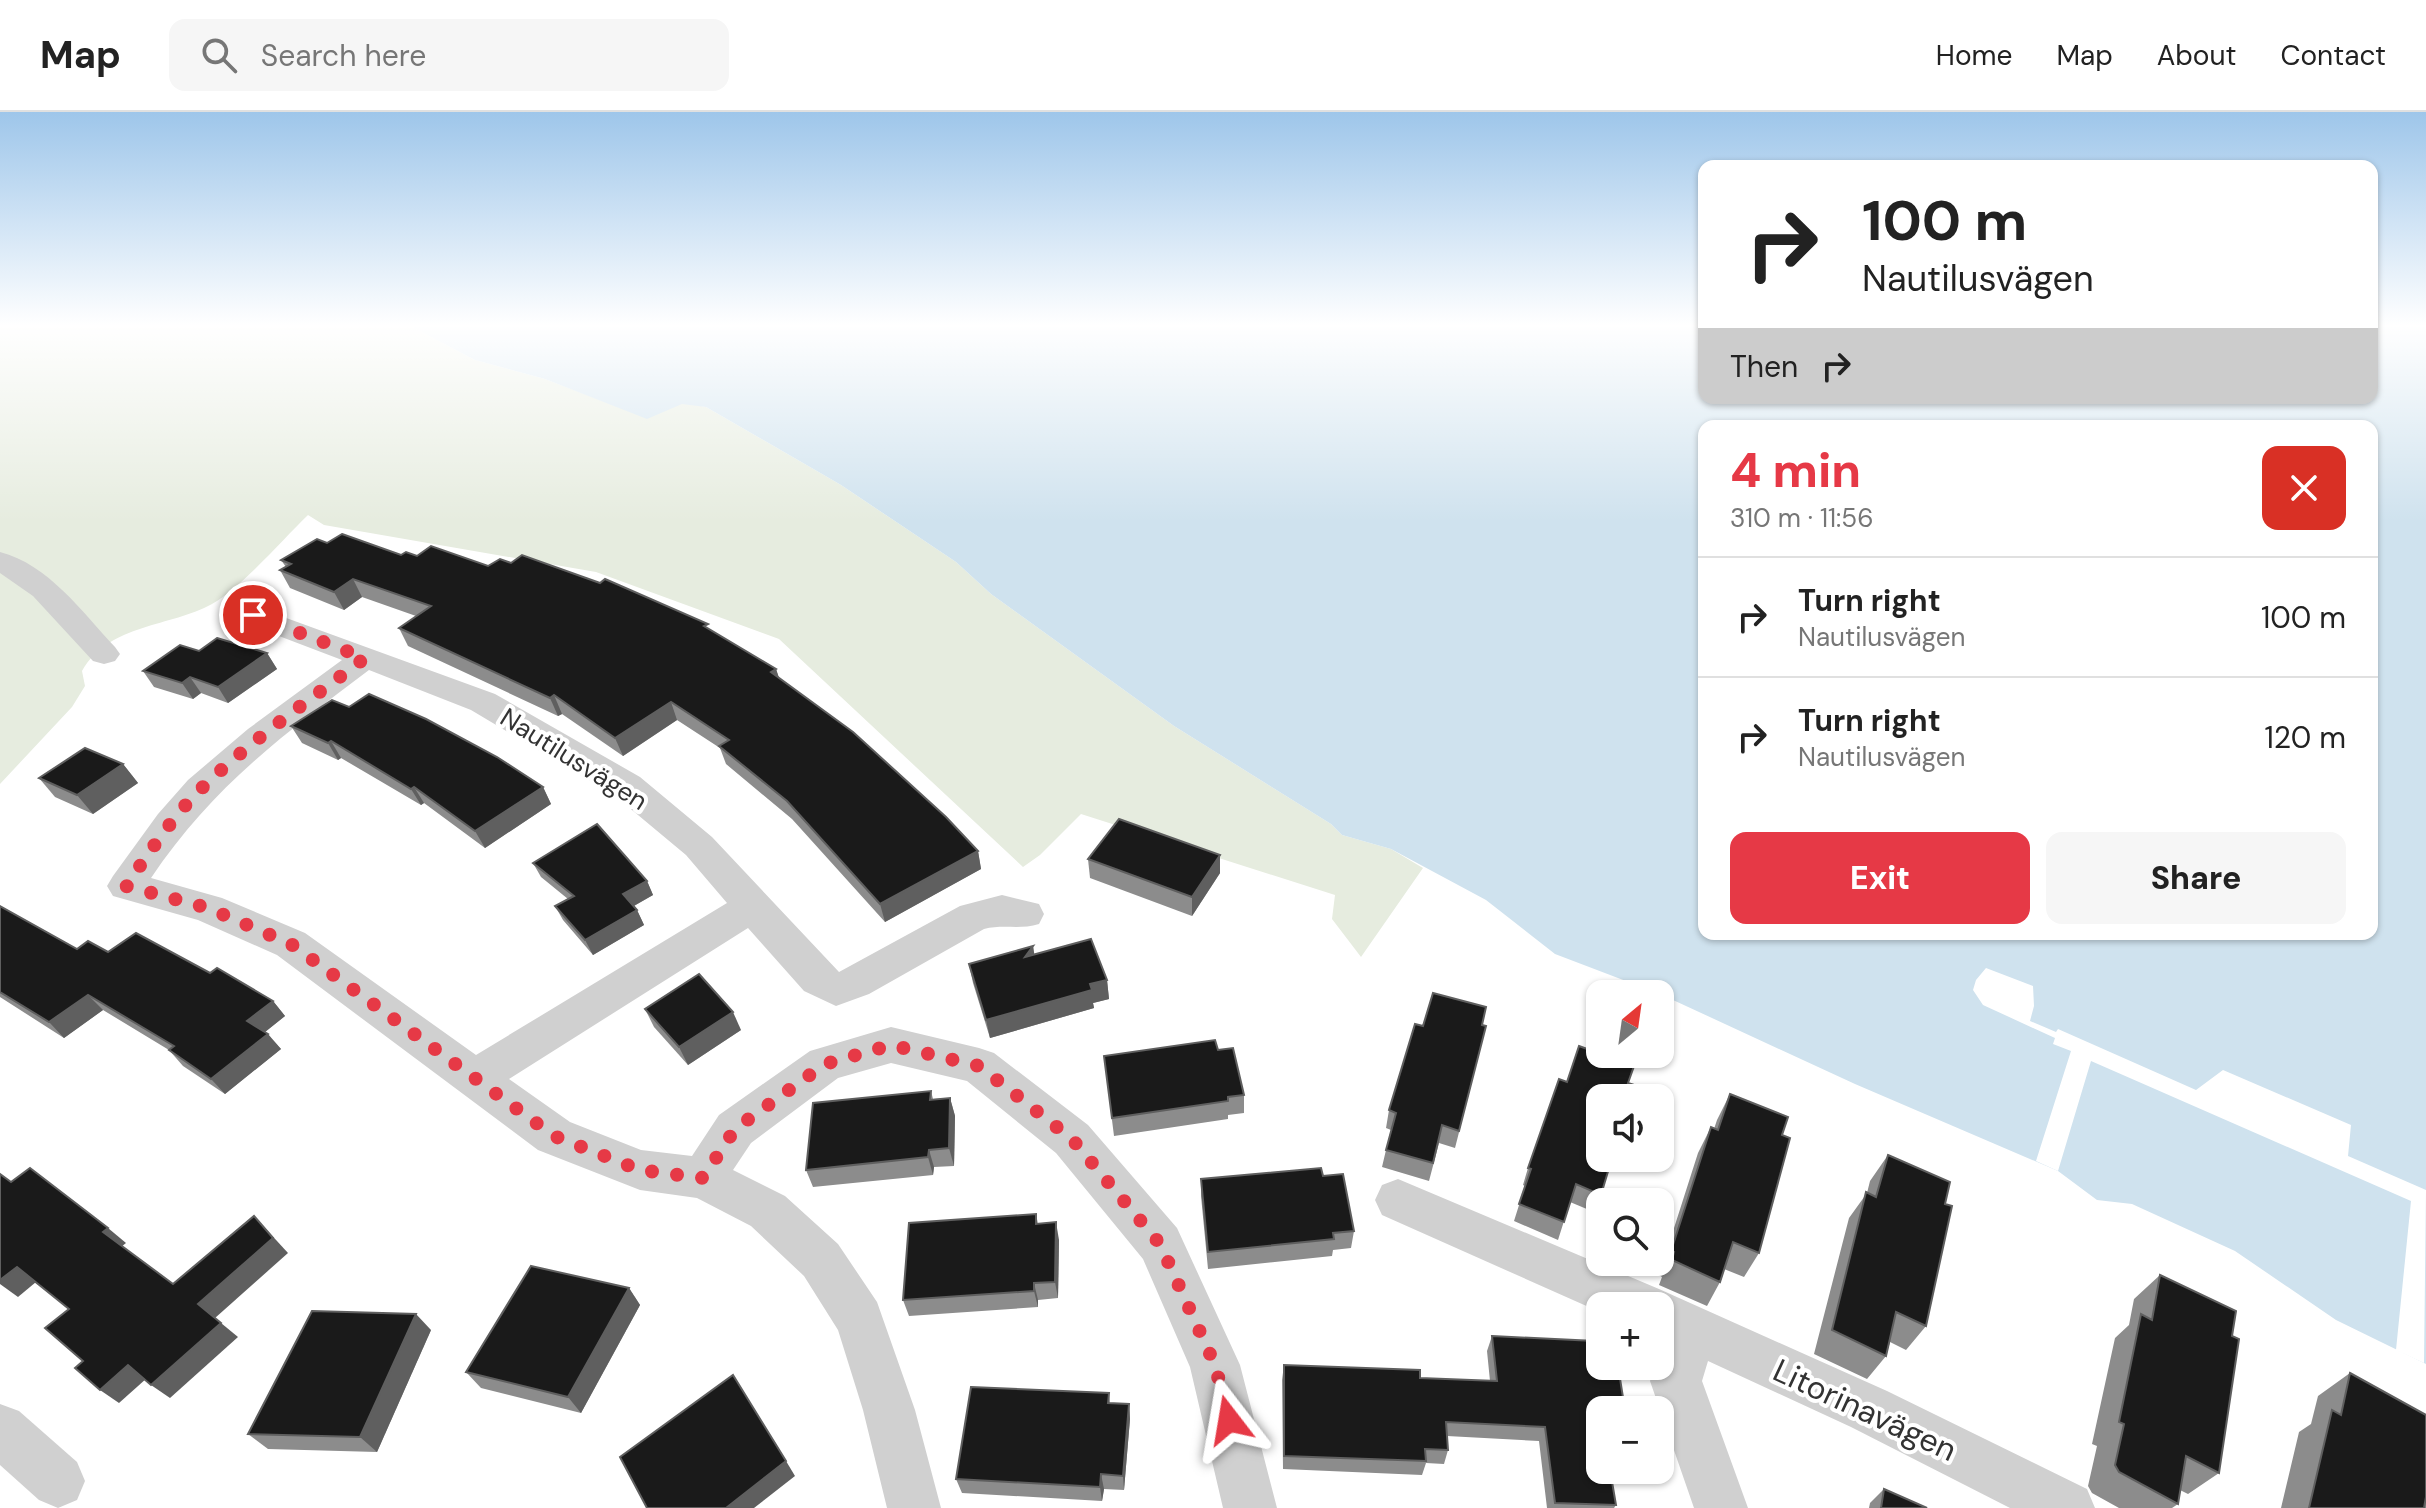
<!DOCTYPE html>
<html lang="en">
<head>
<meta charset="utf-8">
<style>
  body { margin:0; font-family:"DM Sans",sans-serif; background:#f6f6f6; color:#222; height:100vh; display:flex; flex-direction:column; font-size:30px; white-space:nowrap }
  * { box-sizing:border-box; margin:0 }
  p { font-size:26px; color:#767676 }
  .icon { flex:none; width:44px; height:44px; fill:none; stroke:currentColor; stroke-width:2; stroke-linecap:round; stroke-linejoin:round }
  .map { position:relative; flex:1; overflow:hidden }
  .drawer { position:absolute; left:1698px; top:308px; width:680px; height:520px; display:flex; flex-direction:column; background:#fff; border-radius:16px; box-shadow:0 2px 6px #0004 }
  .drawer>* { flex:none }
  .guide { position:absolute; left:1698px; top:48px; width:680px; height:244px; border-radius:16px; box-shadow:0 2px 6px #0004; background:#fff; color:#222; overflow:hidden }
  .needle { width:52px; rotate:29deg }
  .tools { position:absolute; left:1586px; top:868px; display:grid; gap:16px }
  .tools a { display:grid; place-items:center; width:88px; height:88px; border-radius:16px; background:#fff; box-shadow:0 2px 6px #0004; font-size:40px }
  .pin { position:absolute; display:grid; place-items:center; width:68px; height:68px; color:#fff; margin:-34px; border:4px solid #fff; border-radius:50%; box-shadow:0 2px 8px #0007 }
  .me { position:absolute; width:88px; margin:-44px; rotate:346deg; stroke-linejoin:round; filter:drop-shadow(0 0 6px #0008) }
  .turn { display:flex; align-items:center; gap:28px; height:168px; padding:0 32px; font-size:36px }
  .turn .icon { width:104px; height:104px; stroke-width:2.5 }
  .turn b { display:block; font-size:56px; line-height:68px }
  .then { display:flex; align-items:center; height:76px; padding:0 32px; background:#0003; gap:16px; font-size:30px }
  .round { display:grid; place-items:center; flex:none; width:84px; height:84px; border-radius:16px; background:#f6f6f6 }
  .headline { display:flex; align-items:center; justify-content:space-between; height:136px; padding:0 32px }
  h1 { font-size:48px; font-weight:800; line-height:60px; color:#e63946 }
  .primary-button { display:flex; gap:16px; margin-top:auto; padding:16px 32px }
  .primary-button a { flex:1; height:92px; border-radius:16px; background:#e63946; color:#fff; font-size:32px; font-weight:800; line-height:92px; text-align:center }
  .primary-button a+a { background:#f6f6f6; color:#222 }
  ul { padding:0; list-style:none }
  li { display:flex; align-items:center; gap:24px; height:120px; padding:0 32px; border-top:2px solid #e0e0e0 }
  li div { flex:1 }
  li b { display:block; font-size:30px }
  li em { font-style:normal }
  header { display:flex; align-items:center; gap:48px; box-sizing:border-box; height:112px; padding:0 40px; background:#fff; border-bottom:2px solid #e0e0e0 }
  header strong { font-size:38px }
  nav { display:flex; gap:44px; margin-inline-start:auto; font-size:28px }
  .search { width:560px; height:72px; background:#f6f6f6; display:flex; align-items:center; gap:20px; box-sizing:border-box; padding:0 28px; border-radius:16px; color:#767676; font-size:30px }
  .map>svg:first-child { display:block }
  .green { fill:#e6ecdf }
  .water { fill:#cfe2ee; fill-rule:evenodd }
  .pier { fill:#fff }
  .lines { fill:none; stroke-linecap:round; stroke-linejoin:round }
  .street { fill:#d0d0d0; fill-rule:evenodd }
  .wall { fill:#8c8c8c }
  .shaded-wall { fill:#5f5f5f }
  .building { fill:#1a1a1a; stroke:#5f5f5f; stroke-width:2 }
  .route { stroke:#e63946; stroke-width:14; stroke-dasharray:0 25.2 }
  .labels { text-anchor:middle; stroke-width:8; stroke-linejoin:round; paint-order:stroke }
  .street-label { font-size:26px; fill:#333; stroke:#fff }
  .near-street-label { font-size:32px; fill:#333; stroke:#fff }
</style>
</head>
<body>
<header>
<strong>Map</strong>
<div class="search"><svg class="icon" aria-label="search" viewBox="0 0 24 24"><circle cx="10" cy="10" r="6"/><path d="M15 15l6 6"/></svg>Search here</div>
<nav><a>Home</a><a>Map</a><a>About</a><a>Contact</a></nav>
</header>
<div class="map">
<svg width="2426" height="1396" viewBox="0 0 2426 1396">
  <rect width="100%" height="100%" fill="#fff"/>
  <path class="green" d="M0,215h412l63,33 70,19 102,39 35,-16 24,5 135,78 115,77 35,32 183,132 157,98 11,11 49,14 32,19 -62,89 -29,-38 3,-24 -254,-81 -41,41 -17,12 -244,-228 -183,-67 -272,-47 -16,-10c-25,24 -67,73 -96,89 -41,23 -102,19 -130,67l3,15 -13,21 -72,77z"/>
  <path class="water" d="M412,215h1292v71h668v-71h54v1037l-90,-44 -101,-69 -103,-47 -35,-4 -39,-29 -203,-87 -195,-90 -105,-40 -69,-54 -95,-51 -49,-14 -11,-11 -157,-98 -183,-132 -35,-32 -115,-77 -135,-78 -24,-3 -35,15 -102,-40 -70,-19zM1704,314h668v508h-668z"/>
  <polygon class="pier" points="1986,856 2033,874 2034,894 2030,909 2056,920 2058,917 2196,978 2223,958 2351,1013 2348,1044 2426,1078 2424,1251 2396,1238 2411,1089 2091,949 2058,1059 2036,1049 2071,939 2053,932 2055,926 1983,893 1973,878 1976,868"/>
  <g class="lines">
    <g class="street">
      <path d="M0,440c48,12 83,61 115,95l5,7 -5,7 -11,3 -11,-3 -60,-65 -33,-23z"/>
      <path d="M253,494l242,88 145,83 72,60 127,135 121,-66 42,-11 37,9 5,10 -5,10c-19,6 -36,0 -55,5l-115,65 -33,12 -32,-15 -56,-63 -239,151 61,43 71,28 51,6 27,-41 91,-64 81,-24 88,21 15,5 94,72 89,103 63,137 37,143h-54l-33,-141 -47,-108 -87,-106 -89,-72 -76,-18 -53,15 -87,65 -18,27 52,26 53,48 39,58 38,108 26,98h-54l-24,-98 -25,-80 -34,-54 -53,-50 -54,-28 -57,-8 -102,-40 -261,-195 -79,-35 -85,-24 -6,-10 6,-10 45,-62 30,-34 60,-51 94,-69 -100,-38 -4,-7 4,-7zM369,558l102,40 143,85 72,60 41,48 -251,152 -171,-122 -83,-35 -71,-20c62,-92 131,-142 218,-208z"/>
      <polygon points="1398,1067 1659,1177 1887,1279 2087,1377 2095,1396 2010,1396 1851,1315 1708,1249 1702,1269 1748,1396 1694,1396 1650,1269 1655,1254 1660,1254 1664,1229 1660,1227 1660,1194 1600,1194 1600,1200 1382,1103 1375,1088 1382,1073"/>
      <polygon points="0,1292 19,1299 77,1350 85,1369 77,1388 58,1396 39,1388 0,1353"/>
    </g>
  </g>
  <g class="wall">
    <polygon points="327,431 401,443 417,444 488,454 709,517 776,557 779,566 978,739 981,757 885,810 792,707 726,652 720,636 677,608 623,644 562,602 558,604 408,534 399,516 416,504 362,485 344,498 290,476 280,458 286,455 281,448"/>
    <polygon points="199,539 267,541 277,557 228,591 201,581 193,587 154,575 143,559"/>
    <polygon points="291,614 543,675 551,692 485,736 424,691 421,693 341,646 338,648 302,631"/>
    <polygon points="123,652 138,671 93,702 55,685 39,666"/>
    <polygon points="1220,743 1220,761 1192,804 1090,766 1088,747"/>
    <polygon points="533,751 647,769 653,783 634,794 637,798 644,813 593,843 563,808 555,794 568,787 541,765"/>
    <polygon points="0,794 77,837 108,840 210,861 273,889 285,904 265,920 281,937 225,982 183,954 169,938 103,898 64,926 0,885"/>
    <polygon points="1033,834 1034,843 1107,868 1109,887 1093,891 1094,896 990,926 973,871 969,852"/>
    <polygon points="645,897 741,918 688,953 654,915"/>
    <polygon points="1482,913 1486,914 1455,1036 1439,1031 1429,1069 1382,1055 1386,1038 1391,1018 1386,1016 1389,998 1423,914"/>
    <polygon points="1218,938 1244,983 1244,1001 1228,1003 1228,1007 1114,1024 1104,944"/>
    <polygon points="1567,970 1628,971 1601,1083 1594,1100 1570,1090 1558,1128 1514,1109 1525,1074 1523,1073 1528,1056"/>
    <polygon points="931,979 933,987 950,986 955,1004 954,1054 934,1055 933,1063 813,1075 806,1058"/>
    <polygon points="1730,982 1782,1023 1759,1141 1744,1165 1724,1157 1720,1170 1707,1194 1659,1173 1662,1165 1659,1163 1698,1041 1711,1015 1714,1017 1717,1008"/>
    <polygon points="1888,1043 1945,1092 1926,1214 1906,1238 1890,1230 1886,1244 1867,1267 1814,1242 1849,1106 1867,1081 1870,1069"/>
    <polygon points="1323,1064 1354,1119 1351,1136 1333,1138 1332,1144 1208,1157 1201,1084 1201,1067"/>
    <polygon points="1036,1102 1038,1112 1059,1128 1058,1186 1038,1188 1038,1195 909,1204 903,1188"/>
    <polygon points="2160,1163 2232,1224 2219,1361 2188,1382 2180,1378 2178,1392 2172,1396 2119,1396 2092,1381 2088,1374 2097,1334 2092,1332 2115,1226 2129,1213 2134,1187"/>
    <polygon points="629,1176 640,1193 581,1301 481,1276 466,1260"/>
    <polygon points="431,1218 377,1340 268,1337 248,1322"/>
    <polygon points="1492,1224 1600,1298 1616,1393 1614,1396 1547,1396 1539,1329 1447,1324 1448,1338 1444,1352 1426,1351 1422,1363 1283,1357 1282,1268 1284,1253 1420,1266 1490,1269 1487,1239"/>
    <polygon points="2350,1261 2426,1303 2426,1396 2281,1396 2299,1320 2311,1312 2318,1284"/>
    <polygon points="1109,1281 1110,1291 1129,1292 1130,1307 1124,1378 1104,1377 1102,1389 962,1381 956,1367"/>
    <polygon points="1884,1377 1927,1396 1869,1396 1870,1391"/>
  </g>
  <g class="shaded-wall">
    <polygon points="353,467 362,485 344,498 334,480"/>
    <polygon points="267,541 277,557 228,591 218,575"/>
    <polygon points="776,557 782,575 771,560"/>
    <polygon points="190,565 201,581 193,587 182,571"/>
    <polygon points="554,583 562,602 558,604 550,586"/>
    <polygon points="671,590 677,608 623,644 615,626"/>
    <polygon points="331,629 341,646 338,648 328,631"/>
    <polygon points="123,652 138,671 93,702 77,683"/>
    <polygon points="414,675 424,691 421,693 411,677"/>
    <polygon points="543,675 551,692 485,736 475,719"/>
    <polygon points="978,739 981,757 885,810 880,792"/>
    <polygon points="1220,743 1220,761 1192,804 1192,785"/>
    <polygon points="647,769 653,783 630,796 623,782"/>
    <polygon points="637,798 644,813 593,843 585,828"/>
    <polygon points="1033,834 1036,853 1025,845"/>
    <polygon points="1107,868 1109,887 1093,891 1094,896 990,926 986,908 1090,872"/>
    <polygon points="88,883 103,898 64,926 49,910"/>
    <polygon points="273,889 285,904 260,924 247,909"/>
    <polygon points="733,900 741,918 688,953 679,935"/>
    <polygon points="268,922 281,937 225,982 211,967"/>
    <polygon points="950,986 955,1004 954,1054 949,1036"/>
    <polygon points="929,1038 934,1055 933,1063 928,1045"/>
    <polygon points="254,1104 288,1141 215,1206 198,1192"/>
    <polygon points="1056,1110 1059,1128 1058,1186 1055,1170"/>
    <polygon points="108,1116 126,1131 121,1135 103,1120"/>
    <polygon points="17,1155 36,1170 18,1185 0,1172 0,1168"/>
    <polygon points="1034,1171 1038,1188 1038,1195 1034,1179"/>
    <polygon points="629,1176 640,1193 581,1301 568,1285"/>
    <polygon points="416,1202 431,1218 377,1340 360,1325"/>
    <polygon points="221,1211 238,1225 170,1286 151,1273"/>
    <polygon points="128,1253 147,1266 119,1291 100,1278"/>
    <polygon points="1129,1292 1130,1307 1124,1378 1123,1364"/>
    <polygon points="786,1349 795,1364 754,1396 726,1396"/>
    <polygon points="1101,1362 1104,1377 1102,1389 1100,1375"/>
  </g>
  <g class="building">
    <polygon points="342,422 401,443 406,440 417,444 431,434 488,454 500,447 511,451 522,443 600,471 605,467 708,512 704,514 776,557 771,560 853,620 946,705 978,739 880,792 787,689 719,634 729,628 671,590 615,626 554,583 550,586 399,516 431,494 353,467 334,480 280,458 291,452 281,448 317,427 327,431"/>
    <polygon points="217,526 267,541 218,575 190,565 182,571 143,559 180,533 199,539"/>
    <polygon points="369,582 426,607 497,645 543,675 475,719 414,675 411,677 331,629 328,631 291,614 332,588 349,595"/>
    <polygon points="85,636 123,652 77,683 39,666"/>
    <polygon points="1119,707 1220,743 1192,785 1088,747"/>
    <polygon points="597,712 647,769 623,782 637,798 585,828 555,794 574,784 533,751"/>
    <polygon points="0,794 77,837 88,829 108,840 136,821 210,861 217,856 273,889 247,909 268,922 211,967 169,938 174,934 88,883 49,910 0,880"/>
    <polygon points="1091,827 1107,868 1090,872 1092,878 986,908 969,852 1033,834 1025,845"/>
    <polygon points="699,862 733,900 679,935 645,897"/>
    <polygon points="1433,881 1486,895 1482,913 1486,914 1459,1019 1442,1013 1433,1051 1386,1038 1396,1001 1389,998 1415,912 1423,914"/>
    <polygon points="1215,928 1218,938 1233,936 1244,983 1228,985 1228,989 1112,1006 1104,944"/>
    <polygon points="1579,934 1634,954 1628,971 1634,973 1630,986 1600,986 1600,1046 1612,1046 1601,1083 1576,1072 1564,1110 1519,1092 1531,1057 1528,1056 1559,967 1567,970"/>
    <polygon points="931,979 930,988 950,986 949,1036 929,1038 928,1045 806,1058 813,991"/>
    <polygon points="1730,982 1788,1005 1782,1023 1790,1026 1759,1141 1733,1130 1720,1170 1672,1148 1674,1140 1671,1139 1711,1015 1718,1018"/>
    <polygon points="1888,1043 1950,1070 1945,1092 1952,1094 1926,1214 1896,1200 1886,1244 1832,1218 1866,1080 1876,1085"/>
    <polygon points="30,1056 108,1116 103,1120 173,1172 254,1104 273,1126 198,1192 221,1211 151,1273 128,1253 100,1278 75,1256 83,1249 45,1216 69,1197 17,1155 0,1168 0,1062 11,1070"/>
    <polygon points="1321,1056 1323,1064 1343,1062 1354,1119 1333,1121 1334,1127 1208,1140 1201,1067"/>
    <polygon points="1036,1102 1036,1112 1056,1110 1055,1170 1034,1171 1034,1179 903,1188 909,1111"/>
    <polygon points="531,1154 629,1176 568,1285 466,1260"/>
    <polygon points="2160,1163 2236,1199 2232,1224 2239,1227 2219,1361 2186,1344 2178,1392 2119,1360 2115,1353 2124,1312 2119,1310 2141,1202 2152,1208"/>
    <polygon points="312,1199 416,1202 360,1325 248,1322"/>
    <polygon points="1492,1224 1595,1229 1597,1239 1600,1239 1600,1254 1618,1254 1625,1298 1600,1298 1600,1358 1610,1358 1616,1393 1555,1391 1545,1315 1446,1310 1448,1338 1425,1337 1426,1349 1284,1344 1284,1253 1420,1258 1420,1266 1497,1269"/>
    <polygon points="2350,1261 2426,1303 2426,1385 2424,1396 2309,1396 2332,1298 2341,1303"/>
    <polygon points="733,1263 786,1349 726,1396 647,1396 620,1345"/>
    <polygon points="971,1275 1109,1281 1108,1291 1129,1292 1123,1364 1101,1362 1100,1375 956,1367"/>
    <polygon points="1884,1377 1927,1396 1881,1396"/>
  </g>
  <linearGradient id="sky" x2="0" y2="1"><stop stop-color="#9ec6ea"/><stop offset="0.52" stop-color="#fff"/><stop offset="1" stop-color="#fff" stop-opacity="0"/></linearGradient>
  <rect width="2426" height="410" fill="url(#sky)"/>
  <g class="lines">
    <path class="route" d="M253,503l112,43c-55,42 -114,82 -164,131 -29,28 -51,63 -75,97l82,22 83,36 263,192 86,34 63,8 32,-49 90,-65 66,-19 88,21 93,73 88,105 55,121 14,55"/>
  </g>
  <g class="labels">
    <g class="street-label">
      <text transform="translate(574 647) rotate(32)" y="9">Nautilusvägen</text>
    </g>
    <g class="near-street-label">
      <text transform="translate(1865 1298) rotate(25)" y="11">Litorinavägen</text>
    </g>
  </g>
</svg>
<div class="tools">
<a><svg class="needle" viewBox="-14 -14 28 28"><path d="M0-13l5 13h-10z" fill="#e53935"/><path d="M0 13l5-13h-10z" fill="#767676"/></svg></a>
<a><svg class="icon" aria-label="sound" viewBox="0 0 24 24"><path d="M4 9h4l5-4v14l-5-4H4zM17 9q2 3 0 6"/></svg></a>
<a><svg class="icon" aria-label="search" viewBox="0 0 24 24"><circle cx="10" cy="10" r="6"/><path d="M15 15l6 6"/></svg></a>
<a>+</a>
<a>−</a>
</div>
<div class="pin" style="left:253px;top:503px;background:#d93025"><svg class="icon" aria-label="arrive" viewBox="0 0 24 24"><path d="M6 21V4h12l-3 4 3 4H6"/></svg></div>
<svg class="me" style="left:1229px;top:1308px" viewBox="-20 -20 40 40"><path d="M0-17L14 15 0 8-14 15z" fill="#e63946" stroke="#fff" stroke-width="4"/></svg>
<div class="guide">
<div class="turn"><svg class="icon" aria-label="right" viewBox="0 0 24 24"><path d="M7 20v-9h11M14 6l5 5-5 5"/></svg><div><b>100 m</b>Nautilusvägen</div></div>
<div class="then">Then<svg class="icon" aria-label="right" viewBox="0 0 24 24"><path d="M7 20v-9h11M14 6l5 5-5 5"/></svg></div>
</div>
<section class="drawer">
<div class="headline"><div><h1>4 min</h1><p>310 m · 11:56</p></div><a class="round" style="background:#d93025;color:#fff"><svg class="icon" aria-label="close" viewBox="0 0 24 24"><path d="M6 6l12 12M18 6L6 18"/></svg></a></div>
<ul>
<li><svg class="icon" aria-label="right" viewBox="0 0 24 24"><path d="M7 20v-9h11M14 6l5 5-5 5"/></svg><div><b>Turn right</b><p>Nautilusvägen</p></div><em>100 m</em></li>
<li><svg class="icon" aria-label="right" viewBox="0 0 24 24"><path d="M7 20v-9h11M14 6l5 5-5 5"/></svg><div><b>Turn right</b><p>Nautilusvägen</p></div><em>120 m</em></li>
</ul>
<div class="primary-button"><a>Exit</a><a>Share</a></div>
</section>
</div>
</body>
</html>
